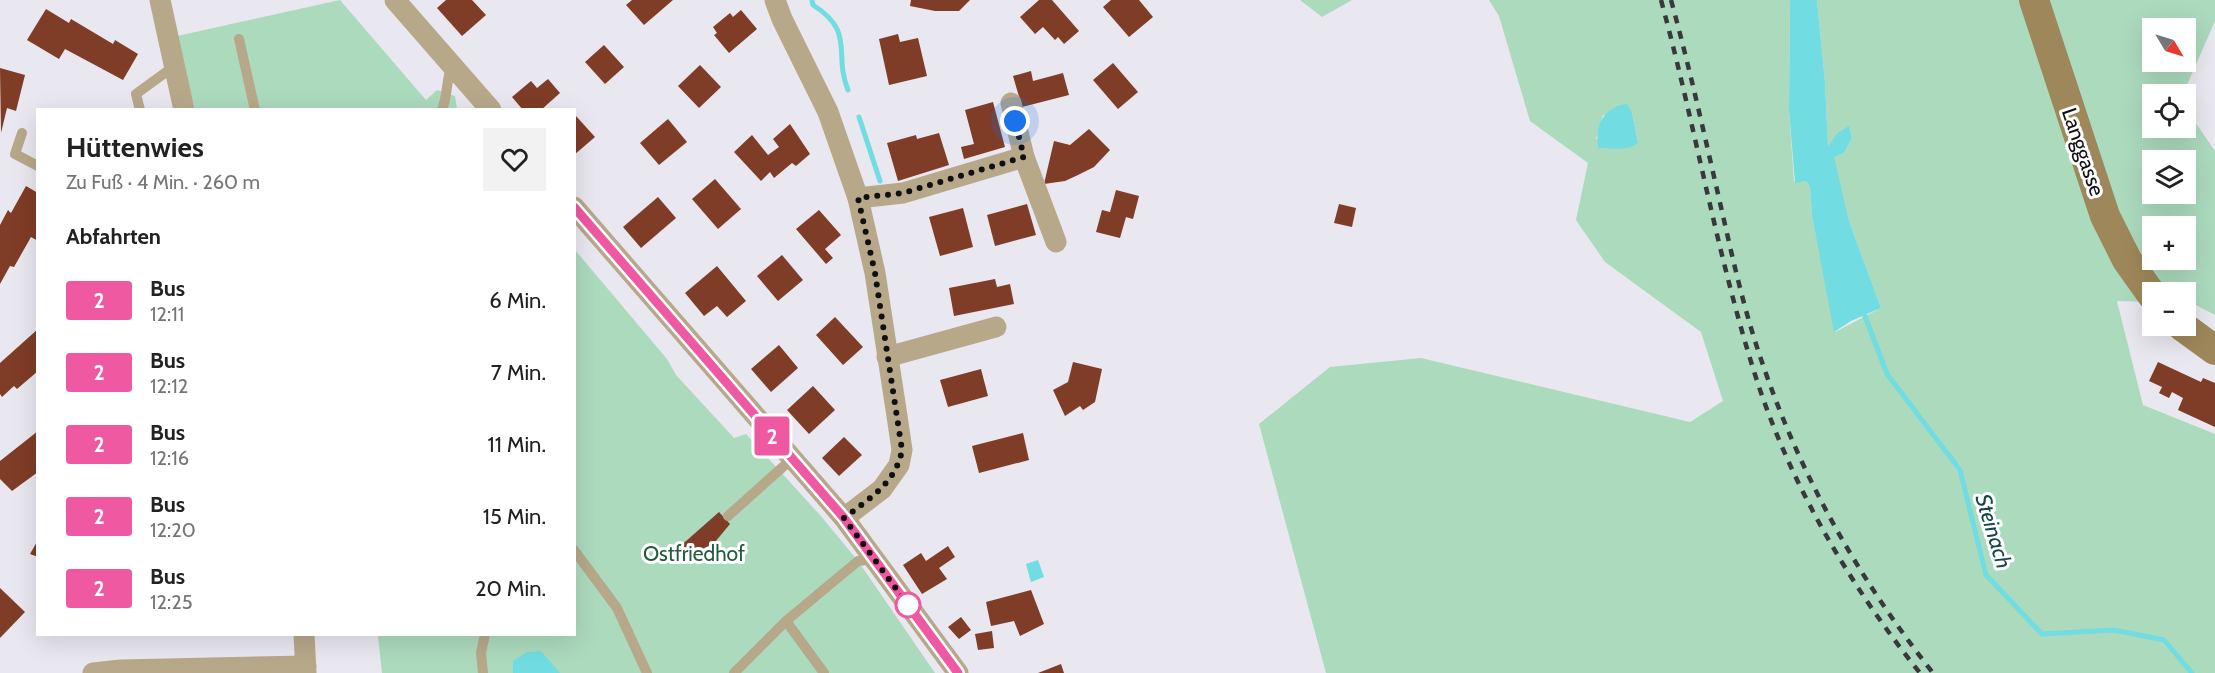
<!DOCTYPE html>
<html lang="de">
<meta charset="utf-8">
<style>
body{margin:0;font-family:Cabin,sans-serif;background:#f2f2f2;color:#222;height:100vh;display:flex;flex-direction:column;font-size:22px;white-space:nowrap}
*{box-sizing:border-box;margin:0}
p{font-size:20px;color:#767676}
.icon{flex:none;width:33px;height:33px;fill:none;stroke:currentColor;stroke-width:2;stroke-linecap:round;stroke-linejoin:round}
.map{position:relative;flex:1;overflow:hidden}
.drawer{position:absolute;left:36px;top:108px;width:540px;height:528px;display:flex;flex-direction:column;background:#fff;border-radius:0px;box-shadow:0 6px 24px #0002}
.drawer>*{flex:none}
.badge{padding:0 12px;border-radius:4px;font-size:21px;line-height:39px}
.needle{width:39px;rotate:128deg}
.controls{position:absolute;left:2142px;top:18px;display:grid;gap:12px}
.controls a{display:grid;place-items:center;width:54px;height:54px;border-radius:0px;background:#fff;box-shadow:0 6px 24px #0002;font-size:30px}
.you{position:absolute;width:30px;height:30px;margin:-15px;border:4px solid #fff;border-radius:50%;background:#1a73e8;box-shadow:0 0 0 9px #1a73e833}
.map>.badge{position:absolute;translate:-50% -50%;box-shadow:0 0 0 3px #fff}
h2{padding:0 30px;font-size:22px;line-height:54px}
.round{display:grid;place-items:center;flex:none;width:63px;height:63px;border-radius:0px;background:#f2f2f2}
.head{display:flex;align-items:center;justify-content:space-between;height:102px;padding:0 30px}
h1{font-size:28px;font-weight:800;line-height:45px}
ul{padding:0;list-style:none}
li{display:flex;align-items:center;gap:18px;height:72px;padding:0 30px}
li div{flex:1}
li b{display:block;font-size:22px}
li em{font-style:normal}
li .badge{min-width:66px;font-weight:700;text-align:center}
.map>svg:first-child{display:block}
.green{fill:#acdabd;fill-rule:evenodd}
.water{fill:#71dce1}
.lines{fill:none;stroke-linecap:round;stroke-linejoin:round}
.stream{stroke:#71dce1;stroke-width:5}
.building{fill:#7f3c26}
.lane{stroke:#b7a88a;stroke-width:10}
.street{stroke:#b7a88a;stroke-width:21}
.secondary{stroke:#9e885b;stroke-width:30}
.rail{stroke:#39383c;stroke-width:4.5;stroke-dasharray:8 8;stroke-linecap:butt}
.line-casing{stroke:#fff;stroke-width:14}
.line{stroke:#ef59a1;stroke-width:9}
.walk{stroke:#100f12;stroke-width:6;stroke-dasharray:0 10.8}
.stop-dot{fill:#fff;stroke:#ef59a1;stroke-width:3}
.labels{text-anchor:middle;stroke-width:6;stroke-linejoin:round;paint-order:stroke}
.street-label{font-size:21px;fill:#100f12;stroke:#fff}
.park-label{font-size:21px;fill:#235b3d;stroke:#fff}
.water-label{font-size:22px;font-style:italic;fill:#154649;stroke:#fff}
</style>
<div class="map">
<svg width="2215" height="673" viewBox="0 0 2215 673">
<rect width="100%" height="100%" fill="#e9e7ef"/>
<!-- green -->
<g class="green">
<polygon points="340,0 426,100 437,90 455,96 457,109 195,109 173,37"/>
<polygon points="1300,0 1352,0 1322,17"/>
<path d="M1489 0H1790L1789 110 1794 182 1806 181 1810 187 1812 216 1835 332 1881 308 1849 221 1833 157 1844 153 1852 138 1849 127 1837 133 1828 148 1825 82 1817 0H2215V21L2183 94H2152V128H2186V109L2215 151V315L2196 305 2186 304V292H2152V302L2117 301 2143 405 2215 434V673H1326L1259 424 1330 367 1421 358 1690 422 1723 401 1701 332 1605 262 1576 220 1588 163 1530 121 1499 16ZM2152 28H2186V62H2152ZM1632 113 1638 141 1596 139 1603 115ZM2152 160H2186V194H2152ZM2152 226H2186V260H2152Z"/>
<polygon points="575,250 667,359 676,375 734,438 746,434 820,515 858,561 935,673 382,673 378,635 574,634"/>
</g>
<!-- water -->
<g class="water">
<polygon points="1790,0 1817,0 1825,82 1828,147 1837,133 1849,126 1852,138 1844,153 1834,157 1849,221 1881,308 1851,321 1834,332 1812,216 1810,187 1806,181 1795,183 1789,110"/>
<path d="M1627 104 1632 113 1638 142C1629 152 1612 148 1599 148 1593 126 1605 106 1627 104Z"/>
<polygon points="1038,560 1044,577 1031,582 1026,564"/>
<polygon points="541,651 560,673 513,673 513,661 527,652"/>
</g>
<g class="lines">
<!-- stream -->
<g class="stream">
<path d="M812 0 813 5C856 32 833 53 848 90"/>
<polyline points="859,117 880,181"/>
<polyline points="1863,311 1887,374 1960,470 1986,575 2042,634 2114,630 2164,640 2192,673"/>
</g>
</g>
<!-- building -->
<g class="building">
<polygon points="446,0 472,0 486,15 462,36 437,8"/>
<polygon points="632,0 673,0 644,25 626,5"/>
<polygon points="911,0 970,0 959,11 935,11 910,6"/>
<polygon points="1039,0 1052,0 1079,31 1064,44 1058,37 1055,40 1043,27 1035,34 1020,17"/>
<polygon points="1111,0 1139,0 1153,17 1129,37 1103,7"/>
<polygon points="46,9 69,23 71,19 113,44 115,40 138,54 123,80 65,49 59,59 27,40"/>
<polygon points="741,10 757,29 729,53 714,35 717,33 713,27 730,13 733,17"/>
<polygon points="898,34 900,42 918,38 927,76 889,85 879,39"/>
<polygon points="604,45 624,67 605,84 585,62"/>
<polygon points="1113,63 1138,92 1118,109 1093,80"/>
<polygon points="700,65 721,87 699,108 678,86"/>
<polygon points="0,68 25,75 16,111 7,108 1,133"/>
<polygon points="1031,71 1033,81 1063,73 1069,95 1022,107 1013,76"/>
<polygon points="548,79 560,93 541,110 523,110 512,97 531,81 537,88"/>
<polygon points="993,102 1005,147 964,159 961,147 974,144 965,110"/>
<polygon points="576,116 595,137 574,155 574,117"/>
<polygon points="668,119 687,142 659,165 640,143"/>
<polygon points="790,124 810,154 796,166 792,163 774,178 770,172 761,181 734,152 752,135 768,155 779,147 773,139"/>
<polygon points="1089,129 1110,150 1094,167 1078,175 1065,181 1044,184 1054,141 1070,145"/>
<polygon points="939,133 949,165 898,181 887,143 916,135 917,139"/>
<polygon points="715,179 741,209 718,229 692,199"/>
<polygon points="26,186 38,193 38,241 31,237 14,267 10,266 0,284 0,225 8,210 11,213"/>
<polygon points="1116,190 1139,196 1133,219 1126,217 1120,238 1096,232 1102,210 1110,212"/>
<polygon points="658,197 676,218 641,248 623,227"/>
<polygon points="1027,204 1036,235 995,246 987,215"/>
<polygon points="1339,204 1356,208 1352,227 1334,223"/>
<polygon points="963,208 973,247 940,256 929,217"/>
<polygon points="819,210 841,235 825,249 833,258 826,264 796,229"/>
<polygon points="782,255 803,280 778,301 757,276"/>
<polygon points="717,266 746,301 727,317 717,306 704,316 685,293"/>
<polygon points="995,279 997,287 1010,284 1014,304 954,316 949,288"/>
<polygon points="835,317 863,347 843,365 816,335"/>
<polygon points="38,329 38,371 17,389 14,386 2,397 0,394 0,363"/>
<polygon points="779,345 798,368 771,392 751,369"/>
<polygon points="1073,362 1102,369 1095,402 1083,410 1080,406 1065,416 1053,390 1068,382"/>
<polygon points="2158,362 2201,382 2203,378 2215,383 2215,427 2178,410 2183,398 2172,392 2169,398 2159,393 2162,387 2149,381"/>
<polygon points="981,369 988,396 948,407 940,380"/>
<polygon points="813,386 835,410 809,434 787,410"/>
<polygon points="38,431 38,472 12,491 0,479 0,461"/>
<polygon points="1023,433 1029,460 979,473 972,446"/>
<polygon points="844,437 862,455 839,476 822,458"/>
<polygon points="719,512 730,524 715,542 686,559 677,549"/>
<polygon points="38,540 38,557 30,554"/>
<polygon points="948,546 955,557 939,568 947,579 922,594 903,565 921,553 926,561"/>
<polygon points="0,588 25,612 0,638"/>
<polygon points="1031,590 1044,624 1020,636 1014,621 991,626 986,602"/>
<polygon points="961,617 971,630 959,639 948,627"/>
<polygon points="992,631 994,648 978,650 975,634"/>
<polygon points="1061,664 1064,673 1038,673"/>
</g>
<g class="lines">
<!-- lane -->
<g class="lane">
<polyline points="239,39 255,110"/>
<polyline points="140,110 136,94 173,67"/>
<path d="M442 110C448 94 446 81 452 64"/>
<polyline points="22,133 15,154 38,166"/>
<polyline points="728,516 785,465"/>
<polyline points="574,550 617,608 647,673"/>
<polyline points="786,621 824,673"/>
<polyline points="483,673 481,653 485,634"/>
<polyline points="734,673 786,621 858,561 876,559"/>
</g>
<!-- street -->
<g class="street">
<polyline points="160,0 184,110"/>
<polyline points="395,0 491,110"/>
<polyline points="775,0 782,19 828,112 858,198 875,273 897,416 902,450 899,465 882,489 844,518"/>
<polyline points="1011,103 1024,157 1056,242"/>
<polyline points="858,198 903,193 1024,157"/>
<polyline points="574,207 844,518 958,673"/>
<polyline points="887,357 996,327"/>
<polyline points="304,634 306,673"/>
<polyline points="93,673 121,670 306,666"/>
</g>
<!-- secondary -->
<g class="secondary">
<polyline points="2034,0 2105,216 2127,260 2152,295"/>
<polyline points="2182,326 2215,350"/>
</g>
<!-- rail -->
<g class="rail">
<path d="M1661 0C1694 121 1715 245 1752 365 1786 477 1847 582 1920 673"/>
<path d="M1671 0C1690 69 1705 138 1721 207 1733 260 1745 314 1763 365 1802 479 1859 579 1933 673"/>
</g>
</g>
<g class="lines">
<defs>
<polyline id="line" points="574,207 844,518 958,673"/>
</defs>
<!-- line casing -->
<use href="#line" class="line-casing"/>
<!-- line -->
<use href="#line" class="line"/>
<!-- walk -->
<path class="walk" d="M908 605 844 518C870 498 896 483 902 450L875 273 858 198 903 193 1024 157 1015 121"/>
</g>
<!-- markers -->
<circle class="stop-dot" cx="908" cy="605" r="12"/>
<g class="labels">
<!-- street labels -->
<g class="street-label">
<text transform="translate(2083 152) rotate(71)" y="7">Langgasse</text>
</g>
<!-- park labels -->
<g class="park-label">
<text x="694" y="561">Ostfriedhof</text>
</g>
<!-- water labels -->
<g class="water-label">
<text transform="translate(1994 531) rotate(73)" y="8">Steinach</text>
</g>
</g>
</svg>
<div class="controls">
<a><svg class="needle" viewBox="-14 -14 28 28"><path d="M0-13l5 13h-10z" fill="#e53935"/><path d="M0 13l5-13h-10z" fill="#767676"/></svg></a>
<a><svg class="icon" aria-label="locate" viewBox="0 0 24 24"><circle cx="12" cy="12" r="6"/><path d="M12 2v4M12 18v4M2 12h4M18 12h4"/></svg></a>
<a><svg class="icon" aria-label="layers" viewBox="0 0 24 24"><path d="M12 4l9 5-9 5-9-5zM3 14l9 5 9-5"/></svg></a>
<a>+</a>
<a>−</a>
</div>
<div class="you" style="left:1015px;top:121px"></div>
<b class="badge" style="left:772px;top:436px;background:#ef59a1;color:#fff">2</b>
<section class="drawer">
<div class="head"><div><h1>Hüttenwies</h1><p>Zu Fuß · 4 Min. · 260 m</p></div><a class="round"><svg class="icon" aria-label="heart" viewBox="0 0 24 24"><path d="M12 20l-8-8c-3-5 5-10 8-4 3-6 11-1 8 4z"/></svg></a></div>
<h2>Abfahrten</h2>
<ul>
<li><span class="badge" style="background:#ef59a1;color:#fff">2</span><div><b>Bus</b><p>12:11</p></div><em>6 Min.</em></li>
<li><span class="badge" style="background:#ef59a1;color:#fff">2</span><div><b>Bus</b><p>12:12</p></div><em>7 Min.</em></li>
<li><span class="badge" style="background:#ef59a1;color:#fff">2</span><div><b>Bus</b><p>12:16</p></div><em>11 Min.</em></li>
<li><span class="badge" style="background:#ef59a1;color:#fff">2</span><div><b>Bus</b><p>12:20</p></div><em>15 Min.</em></li>
<li><span class="badge" style="background:#ef59a1;color:#fff">2</span><div><b>Bus</b><p>12:25</p></div><em>20 Min.</em></li>
</ul>
</section>
</div>
